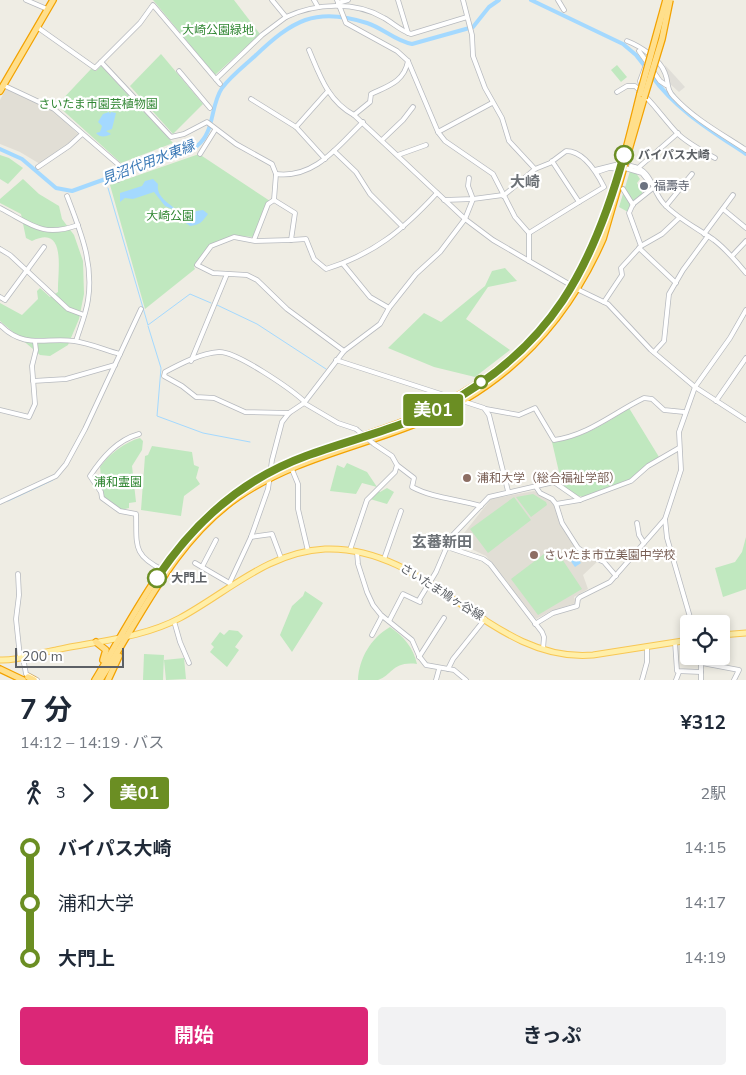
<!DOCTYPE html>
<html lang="ja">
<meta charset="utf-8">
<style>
body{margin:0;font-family:"Nunito Sans","Noto Sans JP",sans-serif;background:#f2f2f3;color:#1f2937;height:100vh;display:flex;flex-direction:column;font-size:19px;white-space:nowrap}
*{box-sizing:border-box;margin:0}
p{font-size:16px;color:#747a83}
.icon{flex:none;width:28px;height:28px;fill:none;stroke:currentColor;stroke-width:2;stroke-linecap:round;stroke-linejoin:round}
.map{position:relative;height:680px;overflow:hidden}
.sheet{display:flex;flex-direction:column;background:#fff;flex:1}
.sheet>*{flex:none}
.badge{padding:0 10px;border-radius:4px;font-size:18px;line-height:32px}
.controls{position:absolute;left:680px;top:615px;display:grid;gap:10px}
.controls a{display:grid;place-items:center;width:50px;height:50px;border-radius:5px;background:#fff;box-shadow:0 2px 8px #0003;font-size:25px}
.scale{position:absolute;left:15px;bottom:12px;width:109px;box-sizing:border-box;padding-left:5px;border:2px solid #5c6065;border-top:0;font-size:14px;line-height:18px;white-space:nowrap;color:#5c6065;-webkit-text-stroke:4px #fff;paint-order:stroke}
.map>.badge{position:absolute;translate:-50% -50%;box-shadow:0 0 0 2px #fff}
.legs{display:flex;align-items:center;gap:8px;height:55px;padding:0 20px;font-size:16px}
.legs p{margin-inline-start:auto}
.headline{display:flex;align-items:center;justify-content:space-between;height:85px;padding:0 20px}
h1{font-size:28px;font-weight:700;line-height:38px}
.button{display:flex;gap:10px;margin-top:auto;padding:10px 20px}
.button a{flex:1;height:58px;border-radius:5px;background:#db2777;color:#fff;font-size:20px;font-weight:700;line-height:58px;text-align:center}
.button a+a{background:#f2f2f3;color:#1f2937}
ul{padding:0 20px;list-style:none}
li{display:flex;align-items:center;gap:18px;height:55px;font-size:19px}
li i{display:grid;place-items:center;width:8px;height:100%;margin:0 6px;background:currentColor}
li i::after{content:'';width:12px;height:12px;margin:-6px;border:4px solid;border-radius:50%;background:#fff}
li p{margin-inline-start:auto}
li:first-child i{background:linear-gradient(#0000 50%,currentColor 0)}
li:last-child i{background:linear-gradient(currentColor 50%,#0000 0)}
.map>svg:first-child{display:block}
.industrial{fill:#e0ded8}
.education{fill:#e1ded5}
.green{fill:#c0e8bf}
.water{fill:#a4d9ff}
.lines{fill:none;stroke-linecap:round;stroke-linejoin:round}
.stream{stroke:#a4d9ff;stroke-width:1}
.canal{stroke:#a4d9ff;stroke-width:4}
.minor-casing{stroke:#b7babf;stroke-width:5.5}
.major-casing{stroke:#f8c754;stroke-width:7}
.highway-casing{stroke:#f3a200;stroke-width:8}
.minor{stroke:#fff;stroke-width:4}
.major{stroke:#ffefa9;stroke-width:5}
.highway{stroke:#ffdf8b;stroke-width:5.5}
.minor-bridge-casing{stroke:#b7babf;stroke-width:5.5;stroke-linecap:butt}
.highway-bridge-casing{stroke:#f3a200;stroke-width:8;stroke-linecap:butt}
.minor-bridge{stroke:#fff;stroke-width:4}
.highway-bridge{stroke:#ffdf8b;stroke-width:5.5}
.line-1-casing{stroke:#fff;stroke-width:11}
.line-1{stroke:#6b8e23;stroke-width:8}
.stop-1-dot{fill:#fff;stroke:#6b8e23;stroke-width:2.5}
.worship-dot{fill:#6b7280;stroke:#fff;stroke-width:2}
.education-dot{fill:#8d6e63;stroke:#fff;stroke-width:2}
.labels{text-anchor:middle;stroke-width:4.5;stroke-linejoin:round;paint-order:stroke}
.park-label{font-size:12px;fill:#318733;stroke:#fff}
.stop-label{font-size:12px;font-weight:bold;fill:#5c6065;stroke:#fff;text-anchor:start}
.worship-label{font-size:12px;fill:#5b616d;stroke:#fff;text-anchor:start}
.education-label{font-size:12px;fill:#785e54;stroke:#fff;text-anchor:start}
.street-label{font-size:12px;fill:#5c6065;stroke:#fff}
.water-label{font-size:14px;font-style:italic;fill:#3b7ab7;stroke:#fff}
.quarter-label{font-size:15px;font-weight:bold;fill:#6d7277;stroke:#fff}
</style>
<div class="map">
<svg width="746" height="680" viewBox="0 0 746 680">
<rect width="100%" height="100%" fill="#efede4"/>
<!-- industrial -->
<polygon class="industrial" points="665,65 685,87 679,92 669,83"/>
<!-- education -->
<g class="education">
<polygon points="6,89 53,110 79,135 67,146 40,164 20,152 0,144 0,100"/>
<polygon points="534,491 552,501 561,524 578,549 587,557 598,561 583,575 588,589 574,597 576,603 551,611 536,619 486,556 457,542 491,499"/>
</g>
<!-- green -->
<g class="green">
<polygon points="153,0 234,0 260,34 215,75"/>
<polygon points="161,54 203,104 173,134 130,86"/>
<polygon points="617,65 627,77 621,82 611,70"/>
<polygon points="101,66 173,143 121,163 57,105 91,69 96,71"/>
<polygon points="199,154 270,201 254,237 238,236 210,245 194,267 195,269 145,309 110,185"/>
<polygon points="0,155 9,158 23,168 8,184 0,179"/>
<polygon points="630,171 636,173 640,179 637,183 643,194 628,212 619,207"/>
<path d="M23 179 39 194 59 206 62 219 74 235 83 261 84 294 79 319 68 345 50 356 40 355 0 321V303L22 315 38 299 37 291 40 288 50 297 58 292C57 274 68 223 32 241L26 238 21 214 0 203V199Z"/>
<polygon points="505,268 517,281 488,287 466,319 510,350 475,377 434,367 388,348 424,313 441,322 485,286 492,271"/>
<path d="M629 408 659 457 647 464 631 479 585 497 578 496 562 485 552 442C581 439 605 424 629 408Z"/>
<path d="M140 438 143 441 142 450 132 466 136 502 129 503V508L121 510 103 497 100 467C109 454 125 442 140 438Z"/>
<polygon points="152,446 192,452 194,465 199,467 196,478 200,484 184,496 181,516 141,510 145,456 148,455"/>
<polygon points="347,463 367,472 377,487 362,483 356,494 330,491 337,465 344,468"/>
<polygon points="387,488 394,492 387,504 370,499 377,490 380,492"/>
<polygon points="533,494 546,502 547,505 531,517 516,497"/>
<polygon points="514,497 531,520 488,553 470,529"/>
<polygon points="746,537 746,589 723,597 715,568 735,562 742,552"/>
<polygon points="558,553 582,589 538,615 511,579 544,554 548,560"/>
<polygon points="305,591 323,603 292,652 280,635 292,606 303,596"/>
<path d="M390 627C404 637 413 647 417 664 392 661 393 675 378 680 372 680 363 680 358 680 359 658 371 638 390 627Z"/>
<polygon points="229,630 238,631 243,636 235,647 239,650 227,667 210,652 214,647 211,644 220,632 224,635"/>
<polygon points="144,654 164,655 163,680 143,680"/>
<polygon points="184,658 186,679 166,680 164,660"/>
</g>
<!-- water -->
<g class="water">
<path d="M109 112 110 114 111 112 116 113 112 129 106 131 111 134C106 137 100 138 96 133L100 132 102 126 98 122 103 114Z"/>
<path d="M153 179 158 184C155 201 179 206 185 220H189L196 211 203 210 208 214C202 222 200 225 190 226L183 221 177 211 165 206 154 192 133 199 125 198 120 202V193L142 186 145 181Z"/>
<polygon points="573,552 581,563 575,567 567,556"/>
</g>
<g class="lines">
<!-- stream -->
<g class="stream">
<polyline points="106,179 106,181"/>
<polyline points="108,188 148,325 190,294 211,303"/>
<polyline points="217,305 257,324 326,369"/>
<polyline points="148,326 161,368 157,416 203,433 250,442"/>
<polyline points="81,439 113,373"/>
<polyline points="8,501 53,480 63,471"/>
</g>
<!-- canal -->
<g class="canal">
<polyline points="531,0 623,44 636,55 647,69"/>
<path d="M651 75C676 110 710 130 746 154"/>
<path d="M0 149 22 159 56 188 72 191 197 146C215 132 210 106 222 88 231 76 244 66 255 56 292 21 315 6 367 23 383 28 395 41 412 44L473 27 489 7 499 0"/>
</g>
<defs>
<g id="minor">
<polyline points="26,0 47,9"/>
<path d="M272 0 286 17C316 3 355 1 384 18 393 23 401 31 411 34L467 17"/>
<polyline points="314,0 318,7"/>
<polyline points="337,0 346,23 397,51 408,61 438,132 445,141 493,174 515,217 529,233 529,261 581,291 608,304 651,350 695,387 746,420"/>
<polyline points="398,0 408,33"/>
<polyline points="463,0 472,35 473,56 485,88 502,118 509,141 535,169"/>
<polyline points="558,0 564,10"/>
<polyline points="338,3 348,0"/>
<polyline points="37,27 95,68 140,23 153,5 220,84"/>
<path d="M627 41C640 46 660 59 665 73 669 83 666 89 674 97 694 119 722 134 746 150"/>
<path d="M309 50C320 76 328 101 354 115"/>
<polyline points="639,51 649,65"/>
<path d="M408 61C404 82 388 86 371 94L370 102 354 115 465 219 493 240 529 261"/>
<path d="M101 62 171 137 184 134 207 122 236 144 272 164 276 174 274 200 295 213 291 240 306 239 314 259 326 269C374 254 403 230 437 193"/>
<polyline points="179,71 210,108"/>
<polyline points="653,71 660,81 666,85"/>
<polyline points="216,79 262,35 286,17"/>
<polyline points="3,85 54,109 120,166 118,180"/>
<polyline points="642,88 640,81 647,62"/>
<path d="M617 92 627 86H635C652 101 663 118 678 134 689 144 702 151 715 158"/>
<polyline points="251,99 296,127 325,159"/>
<polyline points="296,127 328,91"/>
<polyline points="438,132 492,103"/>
<polyline points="382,140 403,120 413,107"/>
<polyline points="334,151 356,172 370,194 403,227"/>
<polyline points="200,154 215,130"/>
<polyline points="398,155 426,145"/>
<path d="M631 166C653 170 651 190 664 204 678 219 697 228 714 240 726 249 736 261 746 273"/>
<polyline points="38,167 69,146 82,134"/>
<polyline points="625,168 642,173 650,183"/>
<polyline points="638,168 678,133"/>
<polyline points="595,170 615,165"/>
<polyline points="597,172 609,168 620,169"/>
<path d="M276 174C315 179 338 146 363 122"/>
<polyline points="623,189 633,205"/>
<path d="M67 196C80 230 94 263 88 300 86 314 80 328 76 341"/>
<path d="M503 196 535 169 550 163 566 151C584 151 597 173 604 187L579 202 552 161"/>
<polyline points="444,200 473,199 468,186 469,178"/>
<polyline points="666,206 692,174"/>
<path d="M0 208C31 224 42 238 78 225"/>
<polyline points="723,209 746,228"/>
<polyline points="529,233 579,202"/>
<polyline points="704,234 733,195"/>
<polyline points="254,240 268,204 274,200"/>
<polyline points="291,240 255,241 234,237 211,246 197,265 213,273 247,275 257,280 287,309 344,351"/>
<polyline points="641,246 629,213 633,204 653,188"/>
<polyline points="639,248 676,283"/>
<polyline points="0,249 10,255 68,309 84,315"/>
<polyline points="732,256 746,241"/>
<polyline points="343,264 370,297 389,308"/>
<polyline points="0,297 5,300 44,247"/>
<polyline points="604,302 622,275 621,268 641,246 662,234 679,218"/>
<path d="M0 325C25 350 45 337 74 341 89 343 105 350 120 354"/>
<polyline points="654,352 664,341 669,294 683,270 708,236"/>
<polyline points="336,360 484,408 489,415 508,491"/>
<polyline points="191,361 227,274"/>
<polyline points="33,381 66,379 115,365"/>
<polyline points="716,401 746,358"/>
<polyline points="304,403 338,423 356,429"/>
<path d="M486 409 519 415 535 408 554 440C589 435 613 413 644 398L652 399 664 410 684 412"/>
<polyline points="0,410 29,417 35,404 32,366 36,350 35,342"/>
<path d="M289 413 245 412 214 398 196 397 182 386 164 376 165 372C180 364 201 353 219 352 236 351 291 389 305 402"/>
<path d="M139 434C117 440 102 458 90 476L101 492 102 498 120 511 136 514C137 545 132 555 163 570"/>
<path d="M397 465 414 478 412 487C433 498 457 499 481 506"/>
<polyline points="291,467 298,484 298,509 308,551"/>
<polyline points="536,487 540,493 552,499 556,504 562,523 578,548 588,555 604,562 616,576"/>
<polyline points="0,502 56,476 66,464 85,429 141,309"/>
<polyline points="556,504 580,500"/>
<polyline points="637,523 639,535 644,543"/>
<polyline points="251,537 272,534 281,558"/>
<polyline points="447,547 483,559 490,564 542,632 544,637 543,649"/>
<polyline points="350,550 367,500 395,472 397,465 392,456 374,444"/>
<polyline points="357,552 358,564 367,592 373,605 381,615 412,640 419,656 426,665 454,670 466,680"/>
<polyline points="384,559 401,511"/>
<polyline points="195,563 231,584"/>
<polyline points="202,567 216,540"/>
<polyline points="18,574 19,595 16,619 20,657"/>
<polyline points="230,582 251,537 268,489 272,460 282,422 289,413 304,403 344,351 380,324 389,308 416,274 440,252 465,219 473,199 503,195"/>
<polyline points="419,600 436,572 451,537 489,497 554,482 580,500 631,481 648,466 679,448"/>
<polyline points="174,621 180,642 189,663"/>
<polyline points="389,621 403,594 420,602"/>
<polyline points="535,624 553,613 577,606 578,599 580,597 610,582 665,519"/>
<polyline points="692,624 667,538 665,519 681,470 679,432 695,387 730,338 746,310"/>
<polyline points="372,635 382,616"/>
<polyline points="675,642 677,671 701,672"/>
<polyline points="23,657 26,674 37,680"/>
<polyline points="419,657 444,618"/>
<polyline points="702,663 739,670 734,680"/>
<polyline points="448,669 453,659 485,619"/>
<polyline points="436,680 439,669"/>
<polyline points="642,680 647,662 647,647"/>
<polyline points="676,680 679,672"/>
<polyline points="701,680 701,656"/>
</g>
<g id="major">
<polyline points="721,635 746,633"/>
<path d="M0 660C18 661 38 653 56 650 97 641 143 638 180 618 228 592 268 552 325 549 431 545 491 664 593 655L689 640"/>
</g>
<g id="highway">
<polyline points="0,91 53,0"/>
<polyline points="96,642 106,650 103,660"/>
<polyline points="0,669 23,680"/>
<polyline points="28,677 34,680"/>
<path d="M95 680C132 619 166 548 223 502 274 461 337 446 397 424 498 387 569 318 606 216 620 177 630 134 640 94"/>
<path d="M100 680C141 617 174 541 238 497 292 460 355 448 415 424 503 389 565 325 603 239L644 98"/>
<polyline points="108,680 119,656"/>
</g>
</defs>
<!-- minor casing -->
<use href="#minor" class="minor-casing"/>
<!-- major casing -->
<use href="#major" class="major-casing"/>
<!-- highway casing -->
<use href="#highway" class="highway-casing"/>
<!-- minor -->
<use href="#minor" class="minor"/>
<!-- major -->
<use href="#major" class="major"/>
<!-- highway -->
<use href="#highway" class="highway"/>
<defs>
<polyline id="minor-bridge" points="356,429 374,444"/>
<g id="highway-bridge">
<polyline points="640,94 666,0"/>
<polyline points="644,98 662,39 670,0"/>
</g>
</defs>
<!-- minor-bridge casing -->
<use href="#minor-bridge" class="minor-bridge-casing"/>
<!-- highway-bridge casing -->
<use href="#highway-bridge" class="highway-bridge-casing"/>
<!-- minor-bridge -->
<use href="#minor-bridge" class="minor-bridge"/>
<!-- highway-bridge -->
<use href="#highway-bridge" class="highway-bridge"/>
</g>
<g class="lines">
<defs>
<path id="line-1" d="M157 578C194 522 243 479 306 456 352 439 402 428 445 405 551 348 593 267 624 155"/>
</defs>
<!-- line-1 casing -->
<use href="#line-1" class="line-1-casing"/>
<!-- line-1 -->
<use href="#line-1" class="line-1"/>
</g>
<!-- markers -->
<g class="stop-1-dot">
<circle cx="624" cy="155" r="9"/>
<circle cx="481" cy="382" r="6"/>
<circle cx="157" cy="578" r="9"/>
</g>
<circle class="worship-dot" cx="644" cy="186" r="5"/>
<g class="education-dot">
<circle cx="467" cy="478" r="5"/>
<circle cx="534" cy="555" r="5"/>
</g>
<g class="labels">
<!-- park labels -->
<g class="park-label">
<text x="218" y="34">大崎公園緑地</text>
<text x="98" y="108">さいたま市園芸植物園</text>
<text x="170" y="220">大崎公園</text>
<text x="118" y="486">浦和霊園</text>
</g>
<!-- stop labels -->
<g class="stop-label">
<text x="638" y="159">バイパス大崎</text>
<text x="171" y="582">大門上</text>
</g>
<!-- worship labels -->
<g class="worship-label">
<text x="654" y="190">福壽寺</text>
</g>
<!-- education labels -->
<g class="education-label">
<text x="477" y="482">浦和大学（総合福祉学部）</text>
<text x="544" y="559">さいたま市立美園中学校</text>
</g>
<!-- street labels -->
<g class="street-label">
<text transform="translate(442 592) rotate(32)" y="4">さいたま鳩ヶ谷線</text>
</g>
<!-- water labels -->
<g class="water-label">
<text transform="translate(148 162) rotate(-21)" y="5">見沼代用水東縁</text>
</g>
<!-- quarter labels -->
<g class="quarter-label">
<text x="525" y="187">大崎</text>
<text x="442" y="547">玄蕃新田</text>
</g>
</g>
</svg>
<div class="controls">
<a><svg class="icon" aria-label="locate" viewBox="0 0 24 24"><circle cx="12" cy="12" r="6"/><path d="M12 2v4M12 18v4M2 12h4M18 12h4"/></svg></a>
</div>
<div class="scale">200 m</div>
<b class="badge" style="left:433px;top:410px;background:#6b8e23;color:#fff">美01</b>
</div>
<section class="sheet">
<div class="headline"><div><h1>7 分</h1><p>14:12 – 14:19 · バス</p></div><b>¥312</b></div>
<div class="legs"><svg class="icon" aria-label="walk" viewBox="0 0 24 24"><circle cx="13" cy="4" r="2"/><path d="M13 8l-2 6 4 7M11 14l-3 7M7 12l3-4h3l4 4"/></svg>3<svg class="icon" aria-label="forward" viewBox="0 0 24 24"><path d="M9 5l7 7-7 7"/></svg><b class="badge" style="background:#6b8e23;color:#fff">美01</b><p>2駅</p></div>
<ul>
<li><i style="color:#6b8e23"></i><b>バイパス大崎</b><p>14:15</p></li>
<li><i style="color:#6b8e23"></i><span>浦和大学</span><p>14:17</p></li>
<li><i style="color:#6b8e23"></i><b>大門上</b><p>14:19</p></li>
</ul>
<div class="button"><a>開始</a><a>きっぷ</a></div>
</section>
